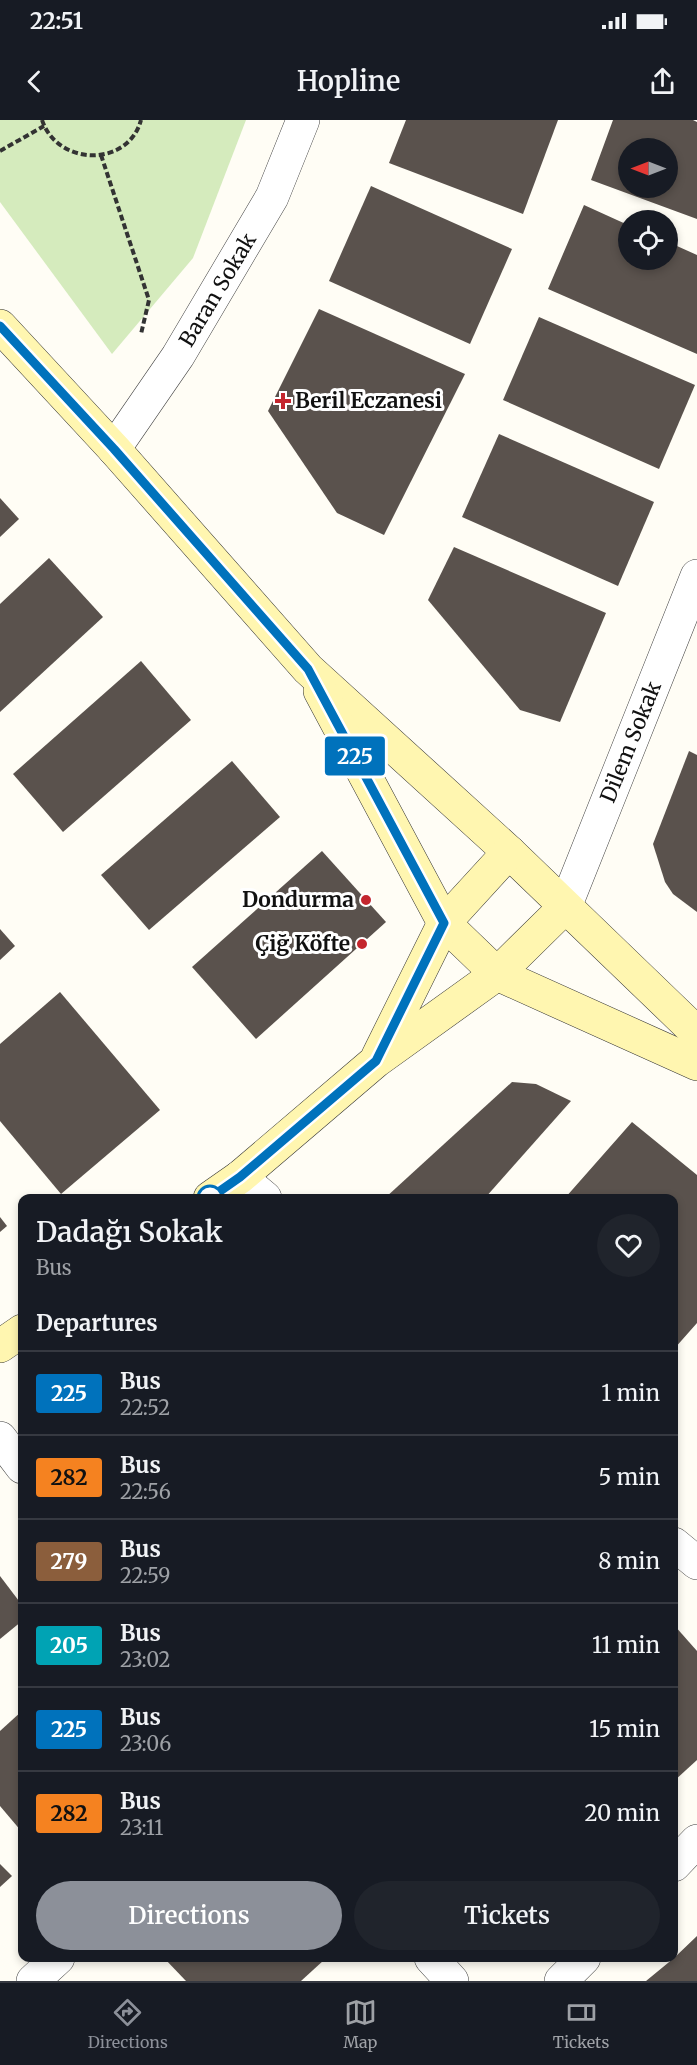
<!DOCTYPE html>
<meta charset="utf-8">
<style>
body{margin:0;font-family:Merriweather,serif;background:#20242c;color:#f1f3f6;height:100vh;display:flex;flex-direction:column;font-size:22px;white-space:nowrap}
*{box-sizing:border-box;margin:0}
p{font-size:20px;color:#9ea1a6}
.icon{flex:none;width:33px;height:33px;fill:none;stroke:currentColor;stroke-width:2;stroke-linecap:round;stroke-linejoin:round}
.map{position:relative;flex:1;overflow:hidden}
.side{position:absolute;left:18px;top:1074px;width:660px;height:768px;display:flex;flex-direction:column;background:#171b24;border-radius:12px;box-shadow:0 3px 9px #0003}
.side>*{flex:none}
.badge{padding:0 12px;border-radius:4px;font-size:21px;line-height:39px}
.needle{width:39px;rotate:270deg}
.fabs{position:absolute;left:618px;top:18px;display:grid;gap:12px}
.fabs a{display:grid;place-items:center;width:60px;height:60px;border-radius:50%;background:#171b24;box-shadow:0 3px 9px #0003;font-size:30px}
.map>.badge{position:absolute;translate:-50% -50%;box-shadow:0 0 0 3px #fff}
h2{padding:0 18px;font-size:22px;line-height:54px}
.round{display:grid;place-items:center;flex:none;width:63px;height:63px;border-radius:32px;background:#20242c}
.summary{display:flex;align-items:center;justify-content:space-between;height:102px;padding:0 18px}
h1{font-size:28px;font-weight:600;line-height:45px}
.primary-button{display:flex;gap:12px;margin-top:auto;padding:12px 18px}
.primary-button a{flex:1;height:69px;border-radius:36px;background:#8c9099;color:#fff;font-size:24px;font-weight:600;line-height:69px;text-align:center}
.primary-button a+a{background:#20242c;color:#f1f3f6}
ul{padding:0;list-style:none}
li{display:flex;align-items:center;gap:18px;height:84px;padding:0 18px;border-top:2px solid #363941}
li div{flex:1}
li b{display:block;font-size:22px}
li em{font-style:normal}
li .badge{min-width:66px;font-weight:700;text-align:center}
.status{display:flex;justify-content:space-between;align-items:center;height:42px;padding:0 30px;background:#171b24;direction:ltr}
.status svg{height:16px;fill:currentColor}
header{display:flex;justify-content:space-between;align-items:center;height:78px;padding:0 18px;background:#171b24;font-size:27px;font-weight:600}
.tabs{display:flex;justify-content:space-around;align-items:center;height:84px;border-top:2px solid #363941;background:#171b24;font-size:16px;color:#9ea1a6}
.tabs a{display:grid;justify-items:center;gap:3px}
.tabs .selected{color:#8c9099}
.map>svg:first-child{display:block}
.green{fill:#d5ebbd}
.building{fill:#5a524d;fill-rule:evenodd}
.lines{fill:none;stroke-linecap:round;stroke-linejoin:round}
.street-casing{stroke:#444;stroke-width:34}
.secondary-casing{stroke:#333;stroke-width:34}
.path{stroke:#333;stroke-width:4;stroke-dasharray:6 3;stroke-linecap:butt}
.street{stroke:#fff;stroke-width:33}
.secondary{stroke:#fff6b0;stroke-width:33}
.line-casing{stroke:#fff;stroke-width:14}
.line{stroke:#0072bc;stroke-width:9}
.poi-dot{fill:#c4262e;stroke:#fff;stroke-width:2}
.stop-dot{fill:#fff;stroke:#0072bc;stroke-width:3}
.labels{text-anchor:middle;stroke-width:6;stroke-linejoin:round;paint-order:stroke}
.street-label{font-size:21px;fill:#111;stroke:#fff}
.poi-label{font-size:21px;font-weight:bold;fill:#111;stroke:#fff;text-anchor:end}
</style>
<div class="status"><b>22:51</b><svg viewBox="0 0 49 12"><path d="M0 12V9h3v3zM5 12V6h3v6zM10 12V3h3v9zM15 12V0h3v12zM26 1h20v11H26zM47 4h2v5h-2z"/></svg></div>
<header><svg class="icon" aria-label="back" viewBox="0 0 24 24"><path d="M15 5l-7 7 7 7"/></svg>Hopline<svg class="icon" aria-label="share" viewBox="0 0 24 24"><path d="M12 15V3M7 8l5-5 5 5M5 13v7h14v-7"/></svg></header>
<div class="map">
<svg width="697" height="1861" viewBox="0 0 697 1861">
<rect width="100%" height="100%" fill="#fffdf5"/>
<!-- green -->
<polygon class="green" points="0,0 246,0 193,138 112,234 0,82"/>
<!-- building -->
<g class="building">
<polygon points="406,0 558,0 523,94 389,43"/>
<path d="M613 0H693L697 2V99L591 60ZM628 28H668V68H628Z"/>
<polygon points="371,66 512,129 470,224 329,161"/>
<polygon points="584,85 628,105 628,140 668,140 668,122 697,135 697,234 548,169"/>
<polygon points="319,189 465,254 384,415 337,393 268,291"/>
<polygon points="539,197 695,265 659,349 503,280"/>
<polygon points="499,314 654,382 618,466 462,397"/>
<polygon points="0,378 19,399 0,417"/>
<polygon points="454,427 606,493 560,602 520,590 428,480"/>
<polygon points="49,438 103,497 0,592 0,484"/>
<polygon points="141,541 191,600 63,712 13,654"/>
<polygon points="689,631 697,635 697,792 673,774 665,762 653,724"/>
<polygon points="232,641 280,697 149,810 101,755"/>
<polygon points="322,731 386,802 256,919 192,847"/>
<polygon points="0,809 15,826 0,840"/>
<polygon points="60,872 160,990 61,1074 0,1001 0,924"/>
<polygon points="512,962 536,964 571,981 485,1078 385,1078"/>
<polygon points="632,1002 697,1055 697,1203 674,1229 674,1078 565,1078"/>
<polygon points="0,1097 7,1106 0,1112"/>
<polygon points="0,1456 22,1485 22,1501 0,1519"/>
<polygon points="674,1505 697,1531 697,1640 674,1661"/>
<polygon points="22,1591 22,1712 0,1686 0,1611"/>
<polygon points="0,1744 12,1756 0,1767"/>
<polygon points="697,1816 697,1861 646,1861 674,1838"/>
<polygon points="164,1838 322,1838 324,1840 301,1861 186,1861"/>
</g>
<g class="lines">
<defs>
<g id="street">
<polyline points="114,329 178,236 272,77 303,0"/>
<polyline points="565,787 697,456"/>
<polyline points="240,1057 265,1078"/>
<polyline points="0,1318 22,1347"/>
<polyline points="674,1424 697,1443"/>
<polyline points="674,1745 697,1721"/>
<polyline points="431,1838 452,1861"/>
<polyline points="33,1861 58,1838"/>
<polyline points="561,1861 584,1838"/>
</g>
<g id="secondary">
<polyline points="0,206 114,329 308,549 509,732 697,913"/>
<polyline points="320,571 444,803 497,854 697,944"/>
<polyline points="378,936 444,803 509,732"/>
<polyline points="210,1078 240,1057 376,941 497,854 565,787"/>
<polyline points="0,1226 22,1211"/>
</g>
</defs>
<!-- street casing -->
<use href="#street" class="street-casing"/>
<!-- secondary casing -->
<use href="#secondary" class="secondary-casing"/>
<!-- path -->
<g class="path">
<path d="M42 0C57 46 128 48 141 0"/>
<polyline points="0,31 44,6"/>
<polyline points="101,35 149,180 141,214"/>
</g>
<!-- street -->
<use href="#street" class="street"/>
<!-- secondary -->
<use href="#secondary" class="secondary"/>
</g>
<g class="lines">
<defs>
<polyline id="line" points="0,206 114,329 308,549 444,803 376,941 240,1057 210,1078"/>
</defs>
<!-- line casing -->
<use href="#line" class="line-casing"/>
<!-- line -->
<use href="#line" class="line"/>
</g>
<!-- markers -->
<g class="poi-dot">
<path d="M280 272h6v6h6v6h-6v6h-6v-6h-6v-6h6z"/>
<circle cx="366" cy="780" r="6"/>
<circle cx="362" cy="824" r="6"/>
</g>
<circle class="stop-dot" cx="210" cy="1078" r="12"/>
<g class="labels">
<!-- street labels -->
<g class="street-label">
<text transform="translate(218 170) rotate(-59)" y="7">Baran Sokak</text>
<text transform="translate(631 622) rotate(-68)" y="7">Dilem Sokak</text>
</g>
<!-- poi labels -->
<g class="poi-label">
<text x="295" y="288" text-anchor="start">Beril Eczanesi</text>
<text x="354" y="787">Dondurma</text>
<text x="350" y="831">Çiğ Köfte</text>
</g>
</g>
</svg>
<div class="fabs">
<a><svg class="needle" viewBox="-14 -14 28 28"><path d="M0-13l5 13h-10z" fill="#e53935"/><path d="M0 13l5-13h-10z" fill="#9ea1a6"/></svg></a>
<a><svg class="icon" aria-label="locate" viewBox="0 0 24 24"><circle cx="12" cy="12" r="6"/><path d="M12 2v4M12 18v4M2 12h4M18 12h4"/></svg></a>
</div>
<b class="badge" style="left:355px;top:636px;background:#0072bc;color:#fff">225</b>
<section class="side">
<div class="summary"><div><h1>Dadağı Sokak</h1><p>Bus</p></div><a class="round"><svg class="icon" aria-label="heart" viewBox="0 0 24 24"><path d="M12 20l-8-8c-3-5 5-10 8-4 3-6 11-1 8 4z"/></svg></a></div>
<h2>Departures</h2>
<ul>
<li><span class="badge" style="background:#0072bc;color:#fff">225</span><div><b>Bus</b><p>22:52</p></div><em>1 min</em></li>
<li><span class="badge" style="background:#f58220;color:#111">282</span><div><b>Bus</b><p>22:56</p></div><em>5 min</em></li>
<li><span class="badge" style="background:#8b5e3c;color:#fff">279</span><div><b>Bus</b><p>22:59</p></div><em>8 min</em></li>
<li><span class="badge" style="background:#00a3b4;color:#fff">205</span><div><b>Bus</b><p>23:02</p></div><em>11 min</em></li>
<li><span class="badge" style="background:#0072bc;color:#fff">225</span><div><b>Bus</b><p>23:06</p></div><em>15 min</em></li>
<li><span class="badge" style="background:#f58220;color:#111">282</span><div><b>Bus</b><p>23:11</p></div><em>20 min</em></li>
</ul>
<div class="primary-button"><a>Directions</a><a>Tickets</a></div>
</section>
</div>
<nav class="tabs">
<a class="selected"><svg class="icon" aria-label="directions" viewBox="0 0 24 24"><path d="M12 3l9 9-9 9-9-9zM9 14v-3h6M13 9l2 2-2 2"/></svg>Directions</a>
<a><svg class="icon" aria-label="map" viewBox="0 0 24 24"><path d="M3 6l6-2 6 2 6-2v14l-6 2-6-2-6 2zM9 4v14M15 6v14"/></svg>Map</a>
<a><svg class="icon" aria-label="tickets" viewBox="0 0 24 24"><path d="M3 7h18v10H3zM15 7v10"/></svg>Tickets</a>
</nav>
